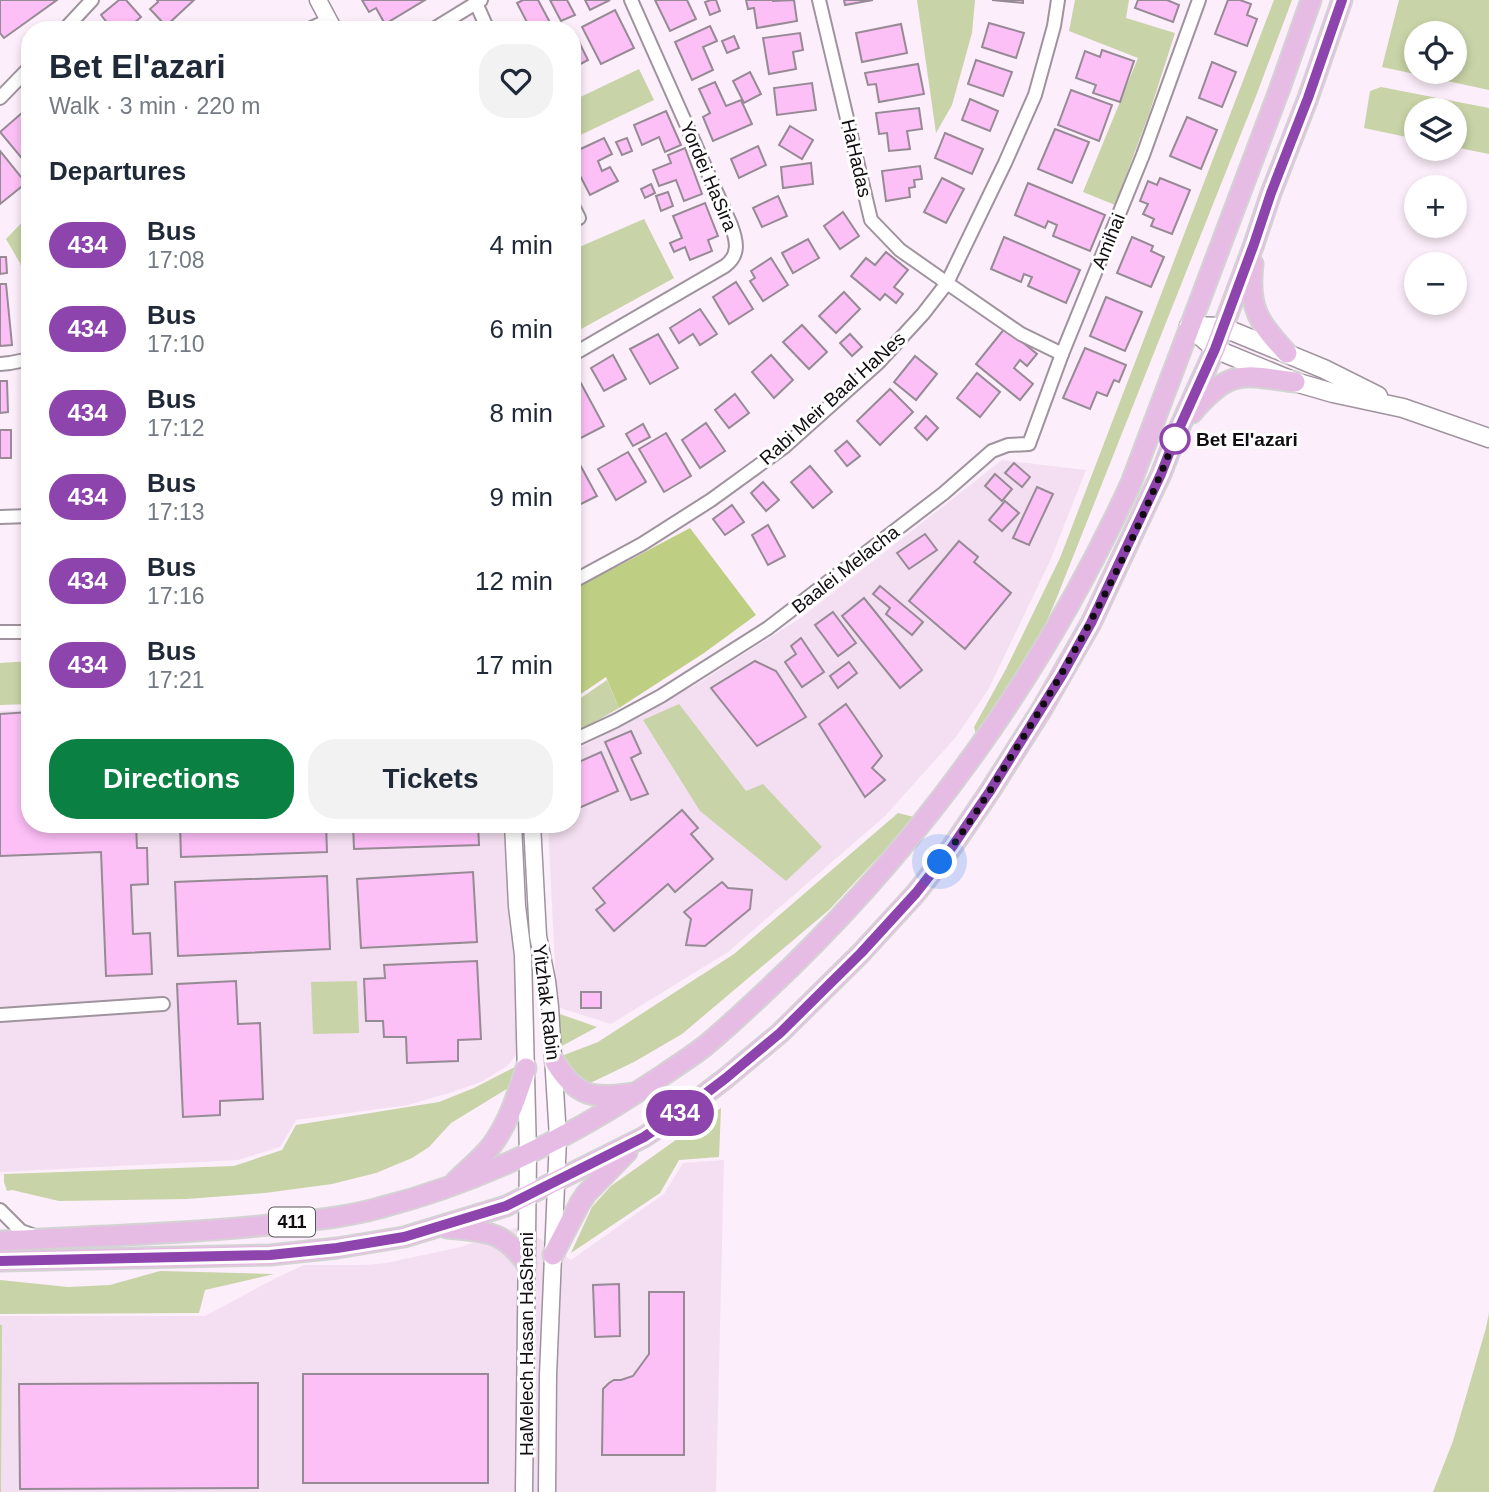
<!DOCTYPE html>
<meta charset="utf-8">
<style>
body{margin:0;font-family:Helvetica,sans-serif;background:#f2f2f3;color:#1f2937;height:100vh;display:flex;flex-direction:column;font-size:26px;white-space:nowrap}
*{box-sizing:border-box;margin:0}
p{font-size:23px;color:#747a83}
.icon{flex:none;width:38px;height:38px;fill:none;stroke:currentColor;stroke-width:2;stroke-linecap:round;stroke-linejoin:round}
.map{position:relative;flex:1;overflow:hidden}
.drawer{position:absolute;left:21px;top:21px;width:560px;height:812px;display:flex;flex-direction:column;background:#fff;border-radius:28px;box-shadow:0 4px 10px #0003}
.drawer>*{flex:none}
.badge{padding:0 14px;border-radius:23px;font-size:24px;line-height:46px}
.buttons{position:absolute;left:1404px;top:21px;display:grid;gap:14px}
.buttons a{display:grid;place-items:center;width:63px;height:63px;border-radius:50%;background:#fff;box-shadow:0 4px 10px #0003;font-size:35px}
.you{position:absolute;width:35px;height:35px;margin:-18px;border:5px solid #fff;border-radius:50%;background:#1a73e8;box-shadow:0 0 0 10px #1a73e833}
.map>.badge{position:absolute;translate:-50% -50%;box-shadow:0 0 0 4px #fff}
h2{padding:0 28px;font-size:26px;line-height:63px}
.round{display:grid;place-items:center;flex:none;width:74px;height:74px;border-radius:28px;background:#f2f2f3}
.head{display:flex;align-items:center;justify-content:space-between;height:119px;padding:0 28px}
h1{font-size:33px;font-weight:600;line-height:52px}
.button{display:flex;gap:14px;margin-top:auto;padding:14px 28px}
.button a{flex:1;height:80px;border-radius:28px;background:#0b8043;color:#fff;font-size:28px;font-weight:600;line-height:80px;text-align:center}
.button a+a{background:#f2f2f3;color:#1f2937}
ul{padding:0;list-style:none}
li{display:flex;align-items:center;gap:21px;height:84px;padding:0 28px}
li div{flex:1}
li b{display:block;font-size:26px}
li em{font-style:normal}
li .badge{min-width:77px;font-weight:700;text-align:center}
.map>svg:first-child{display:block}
.built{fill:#f3dff1}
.green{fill:#c8d3a7;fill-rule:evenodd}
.forest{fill:#becf84}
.building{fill:#fcbff6;stroke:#968a95;stroke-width:2}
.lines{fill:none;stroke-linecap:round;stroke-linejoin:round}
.minor-casing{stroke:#9f939e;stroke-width:16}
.tertiary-casing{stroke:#9f939e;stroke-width:19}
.secondary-casing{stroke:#9f939e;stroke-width:21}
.primary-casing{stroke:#d4d3d4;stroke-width:23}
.minor{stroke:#fff;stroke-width:12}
.tertiary{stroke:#fff;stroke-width:16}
.secondary{stroke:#fff;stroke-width:18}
.primary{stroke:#e7bce4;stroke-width:19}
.line-casing{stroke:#fff;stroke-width:16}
.line{stroke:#8e44ad;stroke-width:10}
.walk{stroke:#100c10;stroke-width:7;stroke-dasharray:0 12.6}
.stop-dot{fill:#fff;stroke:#8e44ad;stroke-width:3.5}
.labels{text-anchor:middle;stroke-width:6;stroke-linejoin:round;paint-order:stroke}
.shield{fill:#fff;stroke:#585558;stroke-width:2}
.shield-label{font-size:18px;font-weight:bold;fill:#100c10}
.street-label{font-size:19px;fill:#100c10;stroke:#fff}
.stop-label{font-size:19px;font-weight:bold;fill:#100c10;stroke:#fff;text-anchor:start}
</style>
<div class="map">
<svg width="1489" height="1492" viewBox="0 0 1489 1492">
<rect width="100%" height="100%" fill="#fceefa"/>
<!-- built -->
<g class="built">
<polygon points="1002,460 1086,470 1050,561 988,690 955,738 885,816 728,952 611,1024 557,1007 548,824 572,824 572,752 700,682 802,617"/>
<polygon points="30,710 30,824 508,824 512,921 521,1049 507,1066 481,1082 449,1093 408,1105 296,1120 280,1147 238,1160 0,1172 0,711"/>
<polygon points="724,1160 716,1492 0,1492 0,1316 205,1316 276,1278 304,1265 366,1265 386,1263 461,1247 521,1226 571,1260 664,1194 683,1163"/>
</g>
<!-- green -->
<g class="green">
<polygon points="917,0 975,0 972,33 952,105 936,133"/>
<polygon points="1075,0 1129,0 1126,18 1175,33 1149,114 1115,205 1083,192 1138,58 1069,31"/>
<polygon points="1274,0 1292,0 1256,96 1055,602 1032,655 978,742 974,727 1006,669 1060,558"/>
<path d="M1399 0H1489V90L1382 67ZM1416 33H1454V72H1416Z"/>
<polygon points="639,69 654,100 572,139 572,101"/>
<polygon points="1381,87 1489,108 1489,154 1454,147 1454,110 1416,110 1416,139 1364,128 1370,91"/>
<polygon points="29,215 30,216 30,296 20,263 6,239"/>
<polygon points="644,219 674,278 572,334 572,239 577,248"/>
<polygon points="30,661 30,704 0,705 0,663"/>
<polygon points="607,680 619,708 572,735 572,704"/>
<polygon points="679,704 746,791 763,784 822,847 786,881 700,811 643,720"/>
<polygon points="898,813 918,818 896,838 829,910 682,1034 634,1062 586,1085 572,1075 564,1055 598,1042 734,954"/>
<polygon points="357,981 359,1033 313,1034 311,982"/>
<polygon points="557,1013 597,1027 560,1047"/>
<polygon points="515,1067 518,1082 451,1123 429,1147 412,1158 376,1173 332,1184 265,1193 186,1199 59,1201 12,1190 7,1191 4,1182 4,1174 234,1166 282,1150 296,1125 439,1102 474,1088"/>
<polygon points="721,1108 719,1157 679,1160 660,1193 571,1253 592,1207 611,1186"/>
<polygon points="160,1271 274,1274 205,1290 199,1313 0,1314 0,1280 68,1287 110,1285"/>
<polygon points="1489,1313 1489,1492 1433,1492 1453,1441 1486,1328"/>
<polygon points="0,1325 2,1325 1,1492 0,1492"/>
</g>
<!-- forest -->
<polygon class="forest" points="690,528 756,615 704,653 619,708 606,677 572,700 572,588 624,563"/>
<!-- building -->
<g class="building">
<polygon points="0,0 57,0 4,38 0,33"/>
<polygon points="119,0 126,0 141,17 126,30 113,30 101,15"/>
<polygon points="157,0 194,0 166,26 150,9 158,2"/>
<polygon points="362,0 425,0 385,24 376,8 369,12"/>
<polygon points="523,0 538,0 554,30 522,30 529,26 517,3"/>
<polygon points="550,0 567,0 575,15 561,21"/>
<polygon points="585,0 610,0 590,10"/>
<polygon points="655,0 687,0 696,19 670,31"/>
<polygon points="711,0 716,0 720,11 710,15 705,2"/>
<polygon points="746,0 773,0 773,1 794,0 797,21 757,28 754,8 748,9"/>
<polygon points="844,0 873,0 845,5"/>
<polygon points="992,0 1023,0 1023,3"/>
<polygon points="1138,0 1167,0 1179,5 1173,22 1135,8"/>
<polygon points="1228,0 1240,0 1251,4 1247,15 1257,19 1247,46 1215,34"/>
<polygon points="615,10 634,48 601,64 582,27"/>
<polygon points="989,23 1024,33 1016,58 982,47"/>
<polygon points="901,24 907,53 862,62 856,33"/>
<polygon points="710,26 717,41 703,47 713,70 692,80 675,42"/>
<polygon points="800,33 803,50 793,52 796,69 769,74 763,38"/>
<polygon points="575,34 588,60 577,66 572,57 572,36"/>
<polygon points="734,36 739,48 727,53 722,41"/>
<polygon points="1102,50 1134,61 1120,102 1093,93 1096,85 1076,78 1085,51 1100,57"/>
<polygon points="976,60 1012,72 1003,96 968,84"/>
<polygon points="1212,62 1236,72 1222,107 1199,98"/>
<polygon points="918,64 924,94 879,102 876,84 868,85 865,73"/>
<polygon points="750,72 761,94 744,103 733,81"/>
<polygon points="715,82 726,106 741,100 752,124 713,141 703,117 710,113 699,89"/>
<polygon points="812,83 816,110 777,115 774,88"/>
<polygon points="1071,90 1112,105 1099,141 1058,125"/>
<polygon points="970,99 998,111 990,131 962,120"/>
<polygon points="30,106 30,168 0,132"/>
<polygon points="919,108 922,129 907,131 910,149 889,151 887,133 879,134 876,113"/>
<polygon points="666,111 681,145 665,152 659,137 642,145 634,125"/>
<polygon points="1187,117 1217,130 1201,169 1170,156"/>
<polygon points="790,126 813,140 802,159 779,145"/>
<polygon points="1055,129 1089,142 1072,183 1038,169"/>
<polygon points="945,133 983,149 972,174 935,158"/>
<polygon points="604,138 612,154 598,161 602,171 610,167 618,181 590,195 572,160 572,153"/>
<polygon points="627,138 632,151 622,155 616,142"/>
<polygon points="758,146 766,165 739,178 731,159"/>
<polygon points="685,148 702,194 684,201 676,180 659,186 653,170 671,163 668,155"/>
<polygon points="0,151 26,183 0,204"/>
<polygon points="811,163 813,184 783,188 781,167"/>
<polygon points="920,166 922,179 914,180 915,187 909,188 910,197 886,201 882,171"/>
<polygon points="942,178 964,189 946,223 924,212"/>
<polygon points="1160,178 1190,190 1172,234 1151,226 1154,219 1143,214 1148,204 1140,201 1148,181 1157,185"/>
<polygon points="1028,183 1105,215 1090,251 1053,236 1057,225 1048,221 1045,228 1015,215"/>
<polygon points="651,184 655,193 645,198 641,189"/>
<polygon points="668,192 673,206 661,211 656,196"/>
<polygon points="778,196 787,216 762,227 753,208"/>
<polygon points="705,203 718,236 708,240 712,251 690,260 685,247 674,252 670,243 682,238 673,216"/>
<polygon points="843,212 859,236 840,249 824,226"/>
<polygon points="1004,237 1080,270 1066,303 1028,286 1032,277 1024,274 1021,282 991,269"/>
<polygon points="1132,237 1153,246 1151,251 1164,257 1151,287 1117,273"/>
<polygon points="808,239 819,258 793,273 782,253"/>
<polygon points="886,252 908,270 894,287 903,294 896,303 885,294 880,300 851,276 866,258 875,265"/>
<polygon points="0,257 6,257 7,273 0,274"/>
<polygon points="771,258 788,285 763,301 750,281 755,278 751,271"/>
<polygon points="736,282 753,309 729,324 713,297"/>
<polygon points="0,284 6,284 12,345 0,346"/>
<polygon points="844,292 860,309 836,333 819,316"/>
<polygon points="1106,297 1142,312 1125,351 1090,336"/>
<polygon points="700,309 717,334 700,345 693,334 679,343 670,328"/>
<polygon points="802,325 827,352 809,369 783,342"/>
<polygon points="1005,328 1037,354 1027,366 1020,360 1014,368 1033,384 1020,400 976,364"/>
<polygon points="658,334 678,368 650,384 630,349"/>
<polygon points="850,334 862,347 852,356 840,343"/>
<polygon points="1085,348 1126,365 1119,382 1114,380 1107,396 1097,392 1090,409 1063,398"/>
<polygon points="613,355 626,379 604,391 591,368"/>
<polygon points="771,355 793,380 774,398 752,372"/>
<polygon points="915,356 937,374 916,400 894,382"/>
<polygon points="977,373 1000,392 980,417 957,398"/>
<polygon points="577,376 604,426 577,440 572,431 572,378"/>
<polygon points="30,380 30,408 24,408 23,381"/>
<polygon points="0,381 7,381 8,412 0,413"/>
<polygon points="890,389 913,412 880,445 857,421"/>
<polygon points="735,394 749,413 729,428 715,410"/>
<polygon points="926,416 938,428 927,440 915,428"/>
<polygon points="706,423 725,451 700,468 682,440"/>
<polygon points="643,424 650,437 633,446 626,434"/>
<rect x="0" y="430" width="11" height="28"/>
<polygon points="27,432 30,432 30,466 28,466"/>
<polygon points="666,433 691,476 664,492 639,449"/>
<polygon points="847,441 860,456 847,466 835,451"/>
<polygon points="628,452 646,482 616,500 598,469"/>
<polygon points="578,461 597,496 575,507 572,502 572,464"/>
<polygon points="1014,463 1030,477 1022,487 1005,473"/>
<polygon points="810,466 832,492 813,508 791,482"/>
<polygon points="995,474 1012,489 1002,501 985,486"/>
<polygon points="763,482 779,500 766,511 751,493"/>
<polygon points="1037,487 1053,494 1029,545 1013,538"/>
<polygon points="1005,501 1019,513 1002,531 989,520"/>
<polygon points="732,505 744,522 725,535 713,519"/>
<polygon points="768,525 785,556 768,565 752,535"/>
<polygon points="925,534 937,550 909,569 897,553"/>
<polygon points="959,541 978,557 974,562 1011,593 965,649 909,601"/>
<polygon points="880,586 923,622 912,635 886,614 890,608 873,594"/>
<polygon points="864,598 922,670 900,688 842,616"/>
<polygon points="833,612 856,643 838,656 815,625"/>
<polygon points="801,638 824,672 802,687 785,662 796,654 791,646"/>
<polygon points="755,661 776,671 806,717 757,746 711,688"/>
<polygon points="849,662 857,673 838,688 830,676"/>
<polygon points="846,704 882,756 872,768 885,780 865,797 819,724"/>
<polygon points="30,712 30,824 136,824 137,848 147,848 148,884 131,885 133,934 150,933 152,974 106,976 101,852 0,856 0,714"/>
<polygon points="631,731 641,753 631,758 648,794 631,800 605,742"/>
<polygon points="601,752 618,791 572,811 572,773 574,772 572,765"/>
<polygon points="682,810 698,828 691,834 713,859 675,892 668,884 614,931 596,910 605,903 593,888"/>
<polygon points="180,824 326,824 327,852 181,857"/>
<polygon points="353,824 478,824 479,845 354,849"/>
<polygon points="473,872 477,942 361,948 357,879"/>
<polygon points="327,876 330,949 178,956 175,882"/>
<polygon points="722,882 728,888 752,890 750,909 705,946 686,945 691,919 684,912"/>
<polygon points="477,961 481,1039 458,1040 458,1061 407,1063 406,1037 384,1037 383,1021 366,1021 364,979 385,978 384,965"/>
<polygon points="236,981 238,1024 260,1023 263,1099 220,1101 220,1115 183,1117 177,984"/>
<rect x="581" y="992" width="20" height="16"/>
<polygon points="619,1284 620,1336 595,1337 593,1285"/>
<polygon points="649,1292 684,1292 684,1455 602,1455 603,1389 609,1383 614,1380 621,1380 633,1376 649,1354"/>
<rect x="303" y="1374" width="185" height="109"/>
<polygon points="258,1383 258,1488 20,1489 19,1384"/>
</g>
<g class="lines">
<defs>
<g id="minor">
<polyline points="819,0 871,220 900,250 947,283 1021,334 1062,354 1143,155 1199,0"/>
<polyline points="476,3 488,30"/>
<polyline points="64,30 92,0"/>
<polyline points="307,30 329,20"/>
<polyline points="432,30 481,0"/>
<polyline points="0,98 30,67"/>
<polyline points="572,204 579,218"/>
<path d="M572 355 725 266C740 255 737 241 731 225L631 0"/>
<polyline points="0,364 10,363 30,359"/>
<polyline points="0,517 30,516"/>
<polyline points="572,582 642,544 711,500 784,447 878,363 923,314 947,283 1005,163 1035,95 1054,26 1058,0"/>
<polyline points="0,632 30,632"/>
<polyline points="572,741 615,721 661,696 768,628 944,493 992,451 1008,445 1029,444 1062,354"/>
<polyline points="0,1015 163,1004"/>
<polyline points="0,1210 21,1231 32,1235"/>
</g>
<g id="tertiary">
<polyline points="318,0 334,30"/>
<polyline points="513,824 517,906 523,955 528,1154 524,1492"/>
<polyline points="532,824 538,936 547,981 550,1007 558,1138 548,1375 547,1492"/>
</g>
<g id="secondary">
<polyline points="1189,326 1215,349 1295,382 1333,393 1403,408 1489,438"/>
<polyline points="1189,326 1222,327 1324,369 1378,396"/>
</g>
<g id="primary">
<path d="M1253 264C1248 308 1258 322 1287 353"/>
<path d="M1192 413C1230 368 1242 375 1295 382"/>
<path d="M555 1062C577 1098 594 1099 633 1093"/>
<path d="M456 1181C468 1169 481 1159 492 1145 509 1122 517 1095 526 1068"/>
<path d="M447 1228C486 1232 501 1229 526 1263"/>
<path d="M0 1241C93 1236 186 1234 278 1224 312 1220 347 1217 379 1208 477 1183 568 1139 651 1083 669 1071 688 1059 705 1046 735 1021 764 993 792 966 936 825 1047 666 1131 483L1280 88 1311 0"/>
<polyline points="553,1255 580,1203 586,1194 627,1152"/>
<polyline points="0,1261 270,1255 337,1248 404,1237 506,1206 644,1137 680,1113 726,1078 780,1033 861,953 916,893 952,847 990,791 1042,709 1091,623 1161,474 1177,433 1215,349 1254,244 1271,193 1308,98 1342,0"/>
</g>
</defs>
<!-- minor casing -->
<use href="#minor" class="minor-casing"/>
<!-- tertiary casing -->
<use href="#tertiary" class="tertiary-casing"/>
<!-- secondary casing -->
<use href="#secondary" class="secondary-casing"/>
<!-- primary casing -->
<use href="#primary" class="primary-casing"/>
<!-- minor -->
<use href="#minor" class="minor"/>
<!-- tertiary -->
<use href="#tertiary" class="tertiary"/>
<!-- secondary -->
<use href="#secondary" class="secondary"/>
<!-- primary -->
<use href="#primary" class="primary"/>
</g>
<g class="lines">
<defs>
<polyline id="line" points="0,1261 270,1255 337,1248 404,1237 506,1206 644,1137 680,1113 726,1078 780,1033 861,953 916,893 952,847 990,791 1062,675 1091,623 1161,474 1177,433 1215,349 1254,244 1271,193 1308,98 1342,0"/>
</defs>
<!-- line casing -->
<use href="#line" class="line-casing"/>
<!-- line -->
<use href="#line" class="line"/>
<!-- walk -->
<path class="walk" d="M940 862C969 826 993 786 1017 747 1080 648 1135 543 1177 433L1175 439"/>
</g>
<!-- markers -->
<circle class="stop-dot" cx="1175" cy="439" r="14"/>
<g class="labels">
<!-- shield labels -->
<rect class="shield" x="269" y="1207.5" width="46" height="29" rx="5"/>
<g class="shield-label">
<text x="292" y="1228">411</text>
</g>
<!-- street labels -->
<g class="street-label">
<text transform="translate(857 158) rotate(77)" y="7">HaHadas</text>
<text transform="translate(709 176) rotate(67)" y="7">Yordei HaSira</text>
<text transform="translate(1108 241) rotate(-68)" y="7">Amihai</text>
<text transform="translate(832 398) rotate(-42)" y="7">Rabi Meir Baal HaNes</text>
<text transform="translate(845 569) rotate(-38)" y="7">Baalei Melacha</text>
<text transform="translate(547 1002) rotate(83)" y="7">Yitzhak Rabin</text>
<text transform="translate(526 1344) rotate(-90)" y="7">HaMelech Hasan HaSheni</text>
</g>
<!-- stop labels -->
<g class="stop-label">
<text x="1196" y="446">Bet El'azari</text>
</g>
</g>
</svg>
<div class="buttons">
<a><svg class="icon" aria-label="locate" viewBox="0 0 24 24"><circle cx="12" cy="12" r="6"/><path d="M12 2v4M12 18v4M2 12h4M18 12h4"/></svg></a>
<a><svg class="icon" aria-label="layers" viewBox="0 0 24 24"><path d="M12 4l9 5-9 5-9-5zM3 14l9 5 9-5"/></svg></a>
<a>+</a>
<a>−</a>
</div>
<div class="you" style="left:940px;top:862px"></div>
<b class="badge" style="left:680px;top:1113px;background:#8e44ad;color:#fff">434</b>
<section class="drawer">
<div class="head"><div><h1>Bet El'azari</h1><p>Walk · 3 min · 220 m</p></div><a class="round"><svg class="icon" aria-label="heart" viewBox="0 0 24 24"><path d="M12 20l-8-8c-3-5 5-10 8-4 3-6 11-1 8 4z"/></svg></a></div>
<h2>Departures</h2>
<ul>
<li><span class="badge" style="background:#8e44ad;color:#fff">434</span><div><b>Bus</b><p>17:08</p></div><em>4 min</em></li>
<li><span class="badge" style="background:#8e44ad;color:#fff">434</span><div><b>Bus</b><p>17:10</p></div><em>6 min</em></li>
<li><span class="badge" style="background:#8e44ad;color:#fff">434</span><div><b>Bus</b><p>17:12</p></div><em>8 min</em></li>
<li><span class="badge" style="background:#8e44ad;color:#fff">434</span><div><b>Bus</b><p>17:13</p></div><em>9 min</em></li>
<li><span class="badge" style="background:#8e44ad;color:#fff">434</span><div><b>Bus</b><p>17:16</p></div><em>12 min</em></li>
<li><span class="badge" style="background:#8e44ad;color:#fff">434</span><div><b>Bus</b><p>17:21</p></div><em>17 min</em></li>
</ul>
<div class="button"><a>Directions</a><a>Tickets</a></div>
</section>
</div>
